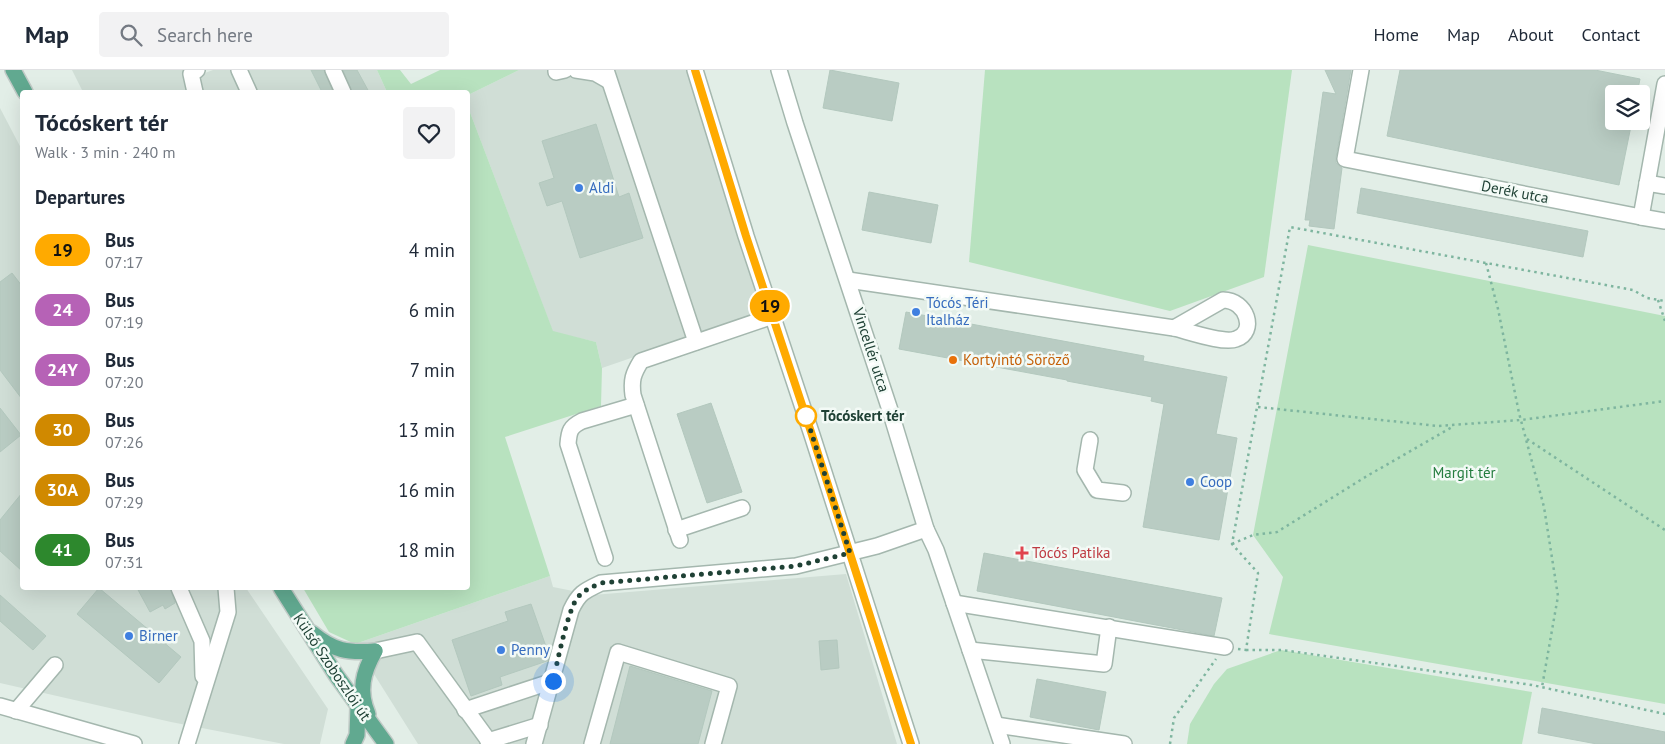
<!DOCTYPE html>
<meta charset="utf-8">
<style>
body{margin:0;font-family:"PT Sans",sans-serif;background:#f2f2f3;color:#1f2937;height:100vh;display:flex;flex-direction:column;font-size:19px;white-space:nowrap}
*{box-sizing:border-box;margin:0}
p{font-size:16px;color:#747a83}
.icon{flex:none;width:28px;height:28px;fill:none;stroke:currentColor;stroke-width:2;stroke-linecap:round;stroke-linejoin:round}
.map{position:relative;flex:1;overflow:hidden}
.details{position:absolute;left:20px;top:20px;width:450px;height:500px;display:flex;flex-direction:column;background:#fff;border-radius:5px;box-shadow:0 5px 20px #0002}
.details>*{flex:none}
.badge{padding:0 10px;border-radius:16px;font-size:18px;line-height:32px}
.controls{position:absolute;left:1605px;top:15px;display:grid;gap:10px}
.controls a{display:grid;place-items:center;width:45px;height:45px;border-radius:5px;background:#fff;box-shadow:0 5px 20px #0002;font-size:25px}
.you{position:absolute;width:25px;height:25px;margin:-12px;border:4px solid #fff;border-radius:50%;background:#1a73e8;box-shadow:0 0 0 8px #1a73e833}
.map>.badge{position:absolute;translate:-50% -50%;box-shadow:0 0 0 2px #fff}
h2{padding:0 15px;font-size:19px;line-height:45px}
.round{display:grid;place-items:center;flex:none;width:52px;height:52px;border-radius:5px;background:#f2f2f3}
.summary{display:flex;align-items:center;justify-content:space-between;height:85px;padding:0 15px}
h1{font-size:24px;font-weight:800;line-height:38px}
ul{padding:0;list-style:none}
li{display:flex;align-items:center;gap:15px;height:60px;padding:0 15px}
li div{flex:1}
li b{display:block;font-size:19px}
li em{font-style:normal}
li .badge{min-width:55px;font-weight:700;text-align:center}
header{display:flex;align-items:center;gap:30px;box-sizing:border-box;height:70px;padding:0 25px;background:#fff;border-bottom:1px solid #e0e1e3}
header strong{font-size:24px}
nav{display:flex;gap:28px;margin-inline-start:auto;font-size:18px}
.search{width:350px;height:45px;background:#f2f2f3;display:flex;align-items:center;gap:12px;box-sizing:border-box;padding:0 18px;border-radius:5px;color:#747a83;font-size:19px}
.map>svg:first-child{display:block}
.built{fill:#d0ded6}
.green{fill:#b8e2bf}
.building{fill:#b9ccc3;stroke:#b3c8be}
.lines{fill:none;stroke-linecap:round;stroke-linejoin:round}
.minor-casing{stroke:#a4b7ae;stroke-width:18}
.major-casing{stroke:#c0cac6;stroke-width:18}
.path{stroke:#7eb59f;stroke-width:2.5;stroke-dasharray:2.5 4;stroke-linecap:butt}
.minor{stroke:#fff;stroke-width:15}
.major{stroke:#61a990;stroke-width:15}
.line-casing{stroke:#fff;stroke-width:11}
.line{stroke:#fa0;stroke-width:8}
.walk{stroke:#1f4135;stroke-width:5;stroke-dasharray:0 9}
.shop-dot{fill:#3f7fe0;stroke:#f3faf6;stroke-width:2}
.food-dot{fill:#e8710a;stroke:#f3faf6;stroke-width:2}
.stop-dot{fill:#fff;stroke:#fa0;stroke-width:2.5}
.health-dot{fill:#e0444e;stroke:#f3faf6;stroke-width:2}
.labels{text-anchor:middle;stroke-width:5;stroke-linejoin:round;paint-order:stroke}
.shop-label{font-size:15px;fill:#366cbe;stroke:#f3faf6;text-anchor:start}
.street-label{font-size:15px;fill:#1f4135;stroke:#f3faf6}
.food-label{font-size:15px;fill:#c56008;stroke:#f3faf6;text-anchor:start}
.stop-label{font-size:15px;font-weight:bold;fill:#1f4135;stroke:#f3faf6;text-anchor:start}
.park-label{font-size:15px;fill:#247d3f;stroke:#f3faf6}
.health-label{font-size:15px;fill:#be3a42;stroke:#f3faf6;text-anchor:start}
</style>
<header>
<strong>Map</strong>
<div class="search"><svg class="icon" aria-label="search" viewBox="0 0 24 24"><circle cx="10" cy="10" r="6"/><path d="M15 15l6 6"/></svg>Search here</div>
<nav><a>Home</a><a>Map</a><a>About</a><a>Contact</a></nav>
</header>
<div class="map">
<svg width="1665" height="674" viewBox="0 0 1665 674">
<rect width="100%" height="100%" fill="#e2eee7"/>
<!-- built -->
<g class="built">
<polygon points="72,0 199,0 205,3 213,0 377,0 387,22 83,22"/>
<polygon points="519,0 687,0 768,241 602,298 596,272 553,262 468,37 468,25"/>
<polygon points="0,38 22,80 22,518 246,518 328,639 320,674 284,674 171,652 0,613"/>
<polygon points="846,504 897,674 418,674 355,574 550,506 553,517 593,525"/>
</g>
<!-- green -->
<g class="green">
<polygon points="377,0 400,0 411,14 440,0 519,0 468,25 468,22 387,22"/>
<polygon points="985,0 1292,0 1264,207 1170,241 969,192"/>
<polygon points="468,37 553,261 596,272 602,298 601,336 505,367 550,506 355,574 329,562 303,518 468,518"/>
<polygon points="1308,175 1665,246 1665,634 1269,564 1283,507 1253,465"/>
<polygon points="1281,580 1532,622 1522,674 1187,674 1190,654 1214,614 1227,599"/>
</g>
<!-- building -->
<g class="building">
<polygon points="311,0 324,0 333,22 322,22"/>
<polygon points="343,0 357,0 369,22 352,22"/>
<polygon points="830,0 899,13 892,51 823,38"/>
<polygon points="1325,0 1351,0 1336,87 1336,93 1342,98 1334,159 1309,156 1310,150 1305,150 1323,22 1336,24"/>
<polygon points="1400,0 1595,0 1640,9 1637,24 1614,24 1614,51 1632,51 1619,115 1387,66"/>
<polygon points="596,54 619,127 629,123 643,168 580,188 562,131 547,136 539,113 554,108 542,71"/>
<polygon points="1361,118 1588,161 1583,187 1357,143"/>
<polygon points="869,122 938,135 931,173 862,160"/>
<polygon points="12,203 22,216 22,329 0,300 0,212"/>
<polygon points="906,242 1144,286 1143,291 1227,307 1216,364 1237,368 1219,470 1143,457 1164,334 1151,331 1152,327 1067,311 1067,310 899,279"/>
<polygon points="711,333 742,422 707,433 677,344"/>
<polygon points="0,338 21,365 0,382"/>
<polygon points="22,423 22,501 0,481 0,450"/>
<polygon points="984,483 1222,528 1214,566 977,521"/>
<polygon points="99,518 181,587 159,613 77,544"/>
<polygon points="137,518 170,518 175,533 165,539 163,535 150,542"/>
<polygon points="0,525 46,566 33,580 0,551"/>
<polygon points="531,534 549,585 547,591 500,607 502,615 471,626 452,570 508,551 505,542"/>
<polygon points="837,570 839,598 821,600 819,571"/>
<polygon points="630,596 712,621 698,674 610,674"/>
<polygon points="1037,609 1106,622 1099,660 1030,647"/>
<polygon points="1542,638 1665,662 1665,674 1597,674 1538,663"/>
</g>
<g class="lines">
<defs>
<g id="minor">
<polyline points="239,0 249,22"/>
<polyline points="333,0 343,22"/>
<polyline points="556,0 556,2 565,0"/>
<polyline points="576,0 595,3 609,11"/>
<polyline points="606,0 696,272"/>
<polyline points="695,0 746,166 812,365 911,674"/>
<polyline points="779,0 795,53 889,337 926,459 936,480 1002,674"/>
<polyline points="1361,0 1345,89 1641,147 1665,14"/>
<polyline points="195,22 191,4 197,0"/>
<polyline points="1647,113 1665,116"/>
<polyline points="1641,147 1665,151"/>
<polyline points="848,210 1174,258"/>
<path d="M1223 230C1247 230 1257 262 1236 269 1224 274 1187 261 1174 258Z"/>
<polyline points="1090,370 1085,400 1097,420 1123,423"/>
<polyline points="676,460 742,438"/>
<path d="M680 470 633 325C631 310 633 304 641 291L773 246"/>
<path d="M605 488 568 374C569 361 570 357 582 351L636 335"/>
<polyline points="179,518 202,571 203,606"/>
<polyline points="954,533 1225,577"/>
<polyline points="970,580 1104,594 1109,557"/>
<polyline points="375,581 417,572 491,674"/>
<polyline points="0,636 134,674"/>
<polyline points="465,640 553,611"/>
<polyline points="16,641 55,595"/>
<polyline points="996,655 1124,674"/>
<polyline points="488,671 540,655"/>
<polyline points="187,674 228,542 226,518"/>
<path d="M534 674 571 540C579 523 584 521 601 513L796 496 877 476 926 459"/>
<polyline points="592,674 618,582 729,616 713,674"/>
</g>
<g id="major">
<polyline points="13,0 25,22"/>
<polyline points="281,518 336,605 386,674"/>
<path d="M312 563C334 581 347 583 375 581"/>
<path d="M368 644C358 621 363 602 375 581"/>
<polyline points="353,674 357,665 358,636"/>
</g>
</defs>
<!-- minor casing -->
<use href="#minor" class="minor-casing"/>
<!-- major casing -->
<use href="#major" class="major-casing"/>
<!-- path -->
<g class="path">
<polyline points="1486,193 1498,239 1519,343 1544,437 1558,526 1542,617"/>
<polyline points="1658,230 1665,251"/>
<polyline points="1258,337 1438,356 1521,350 1665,331"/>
<polyline points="1527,369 1665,460"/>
<polyline points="1232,474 1253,465 1277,462 1367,406 1454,356"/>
<polyline points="1238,579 1246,580 1258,503 1232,474 1290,157 1633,220 1647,228 1665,231"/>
<polyline points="1246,580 1282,580 1532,615 1665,644"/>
<polyline points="1170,674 1174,648 1216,589"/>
</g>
<!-- minor -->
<use href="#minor" class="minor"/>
<!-- major -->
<use href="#major" class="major"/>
</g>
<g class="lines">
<defs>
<polyline id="line" points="695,0 746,166 812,365 911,674"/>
</defs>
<!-- line casing -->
<use href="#line" class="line-casing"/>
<!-- line -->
<use href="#line" class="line"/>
<!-- walk -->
<path class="walk" d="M553 611C557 594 568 538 578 527 584 520 592 517 601 513L796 496 850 483 806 346"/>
</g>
<!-- markers -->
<g class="shop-dot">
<circle cx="579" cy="118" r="5"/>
<circle cx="916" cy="242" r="5"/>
<circle cx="1190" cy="412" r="5"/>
<circle cx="129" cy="566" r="5"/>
<circle cx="501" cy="580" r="5"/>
</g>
<circle class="food-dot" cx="953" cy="290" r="5"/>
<circle class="stop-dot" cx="806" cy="346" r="10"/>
<path class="health-dot" d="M1019.5 475.5h5v5h5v5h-5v5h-5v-5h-5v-5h5z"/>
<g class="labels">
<!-- shop labels -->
<g class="shop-label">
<text x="589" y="123">Aldi</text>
<text x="926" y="238">Tócós Téri<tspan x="926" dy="17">Italház</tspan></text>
<text x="1200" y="417">Coop</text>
<text x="139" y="571">Birner</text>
<text x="511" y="585">Penny</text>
</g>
<!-- street labels -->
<g class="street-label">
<text transform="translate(1515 122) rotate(11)" y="5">Derék utca</text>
<text transform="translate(871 280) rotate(72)" y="5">Vincellér utca</text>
<text transform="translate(332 597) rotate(56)" y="5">Külső Szoboszlói út</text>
</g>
<!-- food labels -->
<g class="food-label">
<text x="963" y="295">Kortyintó Söröző</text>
</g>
<!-- stop labels -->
<g class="stop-label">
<text x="821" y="351">Tócóskert tér</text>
</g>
<!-- park labels -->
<g class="park-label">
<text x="1464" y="408">Margit tér</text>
</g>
<!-- health labels -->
<g class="health-label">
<text x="1032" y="488">Tócós Patika</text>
</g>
</g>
</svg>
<div class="controls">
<a><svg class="icon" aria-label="layers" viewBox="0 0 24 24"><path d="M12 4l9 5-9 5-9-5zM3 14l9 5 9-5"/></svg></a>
</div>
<div class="you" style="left:553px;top:611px"></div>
<b class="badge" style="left:770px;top:236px;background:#fa0;color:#111">19</b>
<section class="details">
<div class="summary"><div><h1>Tócóskert tér</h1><p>Walk · 3 min · 240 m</p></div><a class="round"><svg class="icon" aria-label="heart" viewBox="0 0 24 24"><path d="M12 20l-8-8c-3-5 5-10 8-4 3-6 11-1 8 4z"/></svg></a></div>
<h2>Departures</h2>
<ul>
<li><span class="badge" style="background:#fa0;color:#111">19</span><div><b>Bus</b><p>07:17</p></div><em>4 min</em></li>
<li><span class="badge" style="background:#b662b6;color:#fff">24</span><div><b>Bus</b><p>07:19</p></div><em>6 min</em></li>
<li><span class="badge" style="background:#b662b6;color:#fff">24Y</span><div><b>Bus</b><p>07:20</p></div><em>7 min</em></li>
<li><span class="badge" style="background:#d08900;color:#fff">30</span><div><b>Bus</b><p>07:26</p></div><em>13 min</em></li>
<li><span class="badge" style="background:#d08900;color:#fff">30A</span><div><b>Bus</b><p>07:29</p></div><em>16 min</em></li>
<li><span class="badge" style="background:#2d882d;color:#fff">41</span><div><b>Bus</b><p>07:31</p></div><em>18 min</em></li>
</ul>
</section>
</div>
